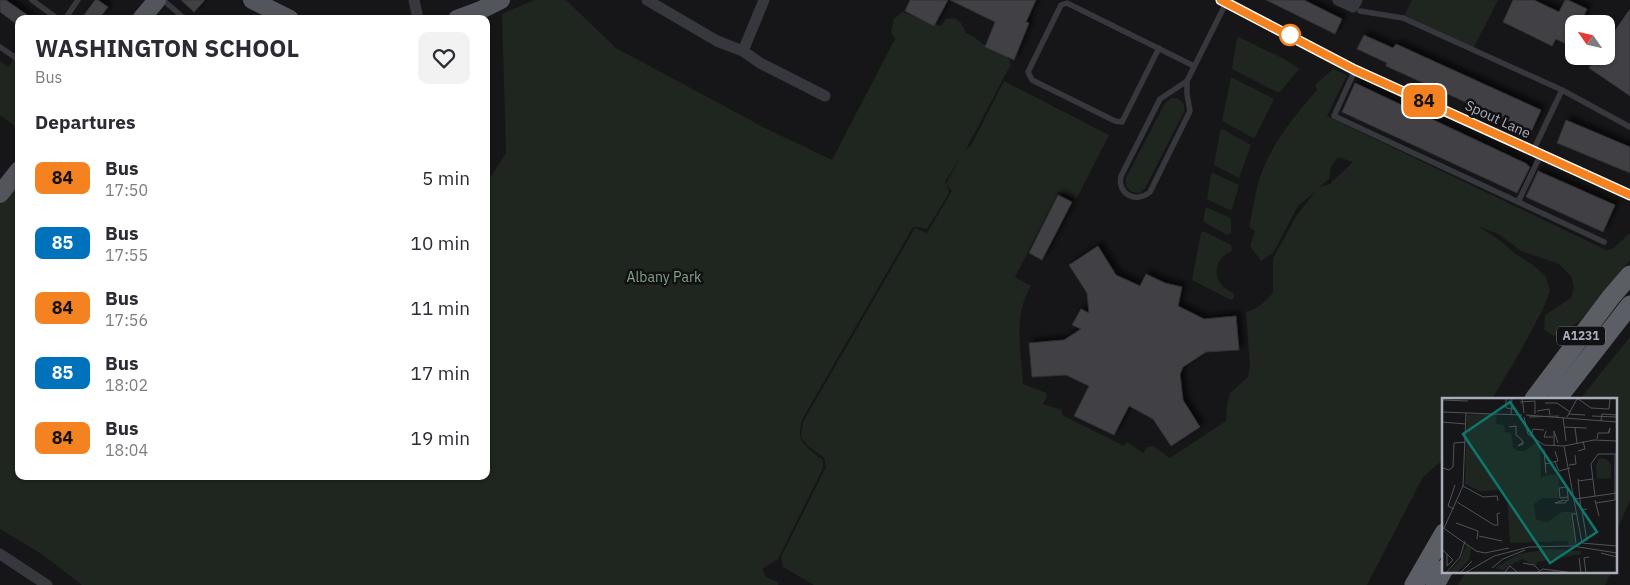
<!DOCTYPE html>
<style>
body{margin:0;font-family:"IBM Plex Sans",sans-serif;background:#f2f2f3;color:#2b2b33;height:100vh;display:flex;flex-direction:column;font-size:19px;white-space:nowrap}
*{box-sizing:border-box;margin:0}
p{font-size:16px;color:#7c7c81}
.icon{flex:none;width:28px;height:28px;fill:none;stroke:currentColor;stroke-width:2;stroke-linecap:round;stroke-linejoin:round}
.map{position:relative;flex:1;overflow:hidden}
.panel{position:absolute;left:15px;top:15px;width:475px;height:465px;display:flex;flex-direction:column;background:#fff;border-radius:10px;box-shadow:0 1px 4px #0004}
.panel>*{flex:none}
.badge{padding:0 10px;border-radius:8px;font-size:18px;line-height:32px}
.needle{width:32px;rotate:304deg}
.controls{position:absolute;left:1565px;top:15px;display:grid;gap:10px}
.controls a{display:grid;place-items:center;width:50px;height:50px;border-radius:10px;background:#fff;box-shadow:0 1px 4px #0004;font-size:25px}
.map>.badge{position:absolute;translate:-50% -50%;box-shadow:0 0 0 2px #fff}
h2{padding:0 20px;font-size:19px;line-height:45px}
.round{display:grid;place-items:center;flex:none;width:52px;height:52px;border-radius:10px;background:#f2f2f3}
.summary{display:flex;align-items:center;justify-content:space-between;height:85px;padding:0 20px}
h1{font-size:24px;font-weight:700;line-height:38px}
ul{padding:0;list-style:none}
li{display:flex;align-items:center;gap:15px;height:65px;padding:0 20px}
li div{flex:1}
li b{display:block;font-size:19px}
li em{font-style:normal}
li .badge{min-width:55px;font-weight:700;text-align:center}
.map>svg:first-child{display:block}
.green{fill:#1e261f;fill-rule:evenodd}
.building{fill:#404145;stroke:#303034;filter:url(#shadow)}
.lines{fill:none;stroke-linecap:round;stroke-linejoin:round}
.service{stroke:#37383d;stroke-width:5.5}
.minor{stroke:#37383d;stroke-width:11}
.primary{stroke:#53555c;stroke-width:18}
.trunk{stroke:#5b5e65;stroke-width:19}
.line-casing{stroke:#fff;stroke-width:11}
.line{stroke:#f58220;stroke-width:8}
.stop-dot{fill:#fff;stroke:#f58220;stroke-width:2.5}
.labels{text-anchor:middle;stroke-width:5;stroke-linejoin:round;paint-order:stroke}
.shield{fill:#111113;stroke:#7b7e86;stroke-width:1}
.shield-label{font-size:12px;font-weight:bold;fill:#a8adb8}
.street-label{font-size:14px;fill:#a8adb8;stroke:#111113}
.park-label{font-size:14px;fill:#7fa381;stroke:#111113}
.inset-road{fill:none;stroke:#505258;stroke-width:1}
.view{fill:#0f766e;fill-opacity:0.15;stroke:#0f766e;stroke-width:2.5}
.inset-edge{fill:none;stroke:#a8adb8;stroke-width:2.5}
</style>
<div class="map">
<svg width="1630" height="585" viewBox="0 0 1630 585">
<defs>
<filter id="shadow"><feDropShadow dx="4.5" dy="-4.5" stdDeviation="2.5" flood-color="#0009"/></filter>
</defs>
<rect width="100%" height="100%" fill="#161618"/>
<!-- green -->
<g class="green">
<path d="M534 0H566L616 48 765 128 832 160 895 39 891 32 894 19 902 12 941 26 946 19 955 18 961 23 966 33 974 37 983 44 995 47 1007 55 1011 64 966 149 971 146 1004 81 1109 135 1076 200 1059 191 1015 277 1031 286C1013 315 1021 351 1023 384L1046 393 1047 397 1043 404 1062 410V415L1124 446 1127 442 1143 453 1147 447 1153 446 1170 458 1226 421 1227 405 1230 393 1248 377 1250 367 1246 312C1258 309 1265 302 1273 293V258L1297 215 1316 191 1298 206 1273 253 1261 261 1250 246 1255 231 1249 227C1253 210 1255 191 1261 174 1273 142 1295 115 1317 90L1315 85 1333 69 1347 75 1327 116 1606 250 1612 249 1630 233V260L1579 322 1554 336 1544 330 1545 315 1571 298 1574 287 1571 276 1559 264 1521 251 1498 234 1478 226 1498 239 1516 254 1533 265 1546 277 1550 291 1543 309 1520 352 1492 399H1444V459L1423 477 1367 585H814L783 567 781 557 826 467 824 458 808 446 801 437 803 422 915 228 927 233 952 191 946 184 961 156 945 182 949 190 948 195 927 229 918 227H913L803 418C794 441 806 447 823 460V468L778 559 762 569 766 577 778 582V585H82L43 555 0 529V205L19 179V476H486V184L506 153 502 14ZM1338 157 1353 162 1330 184 1319 187 1329 179 1331 167Z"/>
<polygon points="1412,0 1498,0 1473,49 1403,18"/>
<polygon points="1239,37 1286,60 1299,69 1280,92 1277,92 1232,69 1237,38"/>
<polygon points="14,59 19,63 19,129 0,115 0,61 8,67"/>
<polygon points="1231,77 1274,99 1255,137 1253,138 1222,121"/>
<path d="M1171 98C1180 97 1186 103 1184 112L1145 188 1140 193 1132 192 1126 186V178L1165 103Z"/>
<polygon points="1221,130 1224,130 1251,145 1239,178 1214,165 1220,132"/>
<polygon points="1213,173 1239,185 1232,209 1230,210 1207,199 1211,174"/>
<polygon points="1206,207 1231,218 1231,234 1227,235 1204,222 1203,220"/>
<path d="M1203 231 1231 245 1232 251C1211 260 1211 285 1234 293V298L1231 300 1192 280 1201 233Z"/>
<polygon points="1630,337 1630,500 1616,532 1616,399 1580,399"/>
<polygon points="1466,571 1612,571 1605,585 1458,585"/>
</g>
<!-- building -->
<g class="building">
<polygon points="0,0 6,0 33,19 19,19 19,26 0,12"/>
<polygon points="95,0 98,0 108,7 99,19 81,19"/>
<polygon points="181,0 205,0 194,12"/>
<polygon points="910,0 948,0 934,26 905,11"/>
<polygon points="950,0 1036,0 1026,22 1029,23 1014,60 985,47 995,22"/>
<polygon points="1266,0 1304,0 1342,19 1335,34"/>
<polygon points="1513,0 1534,0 1559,12 1565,0 1568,0 1587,9 1580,24 1574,24 1574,37 1570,46 1556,39 1552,46 1503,22"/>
<polygon points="1630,9 1630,96 1589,68 1597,56 1606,56 1606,43"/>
<polygon points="1364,35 1393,48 1396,44 1541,110 1531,132 1386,66 1387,63 1357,49"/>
<polygon points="1355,83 1527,164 1527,165 1530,167 1517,193 1342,112"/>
<polygon points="1566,120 1630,147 1630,173 1557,143"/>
<polygon points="1538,171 1615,205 1603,232 1526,197"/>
<polygon points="1058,195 1072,202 1042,260 1029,253"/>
<polygon points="1098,246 1116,275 1140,286 1146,274 1165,283 1182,287 1178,306 1204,319 1236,316 1239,350 1206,352 1183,367 1180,374 1183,400 1200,427 1171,446 1153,419 1129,406 1114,435 1074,416 1089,386 1066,375 1032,377 1029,343 1064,340 1081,329 1072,325 1081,309 1089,313 1087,293 1069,265"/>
</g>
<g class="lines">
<!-- service -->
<g class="service">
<polyline points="32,0 58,19"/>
<polyline points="163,0 185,19"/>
<polyline points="1360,11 1403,18 1562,90 1630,127"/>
<polyline points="65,19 78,0"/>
<polyline points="0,47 19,60"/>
<polyline points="1159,48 1122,122 1115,121 1032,80 1028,72 1061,5 1067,3 1194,66"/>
<polyline points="1355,70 1334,116 1604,242"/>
<path d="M1187 81V94L1190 111 1150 192C1136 204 1117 194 1121 176L1160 99Z"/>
<polyline points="1187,81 1226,3"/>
<polyline points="1533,151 1562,90"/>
<polyline points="1518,202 1541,154"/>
</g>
<!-- minor -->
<g class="minor">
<polyline points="414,0 418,19"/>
<polyline points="647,0 717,41 743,51 760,63 825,96"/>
<polyline points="1221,0 1355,70 1630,195"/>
<polyline points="1338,0 1353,7 1357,0"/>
<polyline points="743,51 764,0"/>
<polyline points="0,554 47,585"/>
</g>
<!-- primary -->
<g class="primary">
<polyline points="252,0 290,19"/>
<polyline points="141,19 157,0"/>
<polyline points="457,19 481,10 501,0"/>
<polyline points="0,194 19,170"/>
</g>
<!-- trunk -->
<g class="trunk">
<polyline points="1534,399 1611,297 1630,275"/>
<polyline points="1557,399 1630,305"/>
<polyline points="1414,585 1444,533"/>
<polyline points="1435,585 1444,569"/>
</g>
</g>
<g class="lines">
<defs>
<polyline id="line" points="1221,0 1355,70 1630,195"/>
</defs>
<!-- line casing -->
<use href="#line" class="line-casing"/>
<!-- line -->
<use href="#line" class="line"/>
</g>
<!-- markers -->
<circle class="stop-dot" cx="1290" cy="35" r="10"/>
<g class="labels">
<!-- shield labels -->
<rect class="shield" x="1557" y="326.5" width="48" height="19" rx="4"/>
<g class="shield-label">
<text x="1581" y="340">A1231</text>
</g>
<!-- street labels -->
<g class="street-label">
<text transform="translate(1498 119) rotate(25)" y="5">Spout Lane</text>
</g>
<!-- park labels -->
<g class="park-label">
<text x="664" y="282">Albany Park</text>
</g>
</g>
<!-- overview -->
<g transform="translate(1442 398)">
<rect width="175" height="175" fill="#161618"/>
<path d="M55 15 54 26 62 27 63 34 69 35 71 49 75 53H83L93 45 98 48 99 79 114 76 117 81 116 100H100L92 106 94 122 105 124 120 114H134L130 116 134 146 139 147H127L125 143 68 145 65 96 62 98 57 92 38 93 23 86 25 17ZM157 60 164 61 169 66V80L155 81 154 67ZM25 146 29 151 27 162 14 175H6L18 162ZM106 151 139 153V156L95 164 94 168 80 161 61 172 53 170 77 156Z" fill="#1e261f"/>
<path class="inset-road" d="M64 0V10L74 11M80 0 82 15M135 0 149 10 167 11 168 0M0 2 26 3M78 4 93 3V16M103 5H115L128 14M95 13 107 11 108 17M0 14 80 17M69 16 70 0M127 16 143 17M84 17 175 24M150 18 175 19M82 19 86 36 102 47 122 48 152 42 175 43M87 19 117 18M121 19 124 43M125 19 135 1M159 23 160 16 175 17M0 24 24 26M67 29 74 28V37L79 41 81 44V46L76 48 81 44M122 29 145 30M133 30 135 45M104 33 102 39H111M89 38 91 31 102 32M155 41 156 35H167L168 30 166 35M112 48V33L116 45M122 48 140 145 175 148M102 52 104 75M136 53 143 51 141 43M113 64 117 73 128 70M103 66 116 63 113 53M127 67 134 66 133 57M1 70 7 72 11 69 12 45 24 44M136 81 139 112 145 111M136 83 151 81M21 88 41 99 55 98 56 103M153 98 149 66 156 56H175M126 99 118 100 117 90 125 89 126 99V103M133 101 175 95M122 102 125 103 123 105H113ZM153 102 157 118M15 104 52 127H56L55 116 58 115M154 105 173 102V56M12 111 6 108 13 87M140 113 145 143M14 125 36 133 35 141M0 129 34 153 43 155M2 130 21 88 24 15M37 138 60 143M134 145 130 116H135M0 151 11 162M43 155 67 150M159 155 175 159M5 156V168L11 162M137 160 139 175M81 165 92 167 97 172M50 170 61 161 83 152M4 175 18 159 23 143M18 175 30 163M23 175 52 158 87 149 130 148 175 155M62 175 68 168 76 175M94 175 101 171 132 175M144 175 142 160 147 159"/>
<path class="view" d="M68 4 155 134 108 165 21 36Z"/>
<rect width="175" height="175" class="inset-edge"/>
</g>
</svg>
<div class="controls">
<a><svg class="needle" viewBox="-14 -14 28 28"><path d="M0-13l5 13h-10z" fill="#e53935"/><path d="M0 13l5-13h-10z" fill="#7c7c81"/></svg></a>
</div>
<b class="badge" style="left:1424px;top:101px;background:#f58220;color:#111">84</b>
<section class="panel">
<div class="summary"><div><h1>WASHINGTON SCHOOL</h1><p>Bus</p></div><a class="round"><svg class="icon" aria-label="heart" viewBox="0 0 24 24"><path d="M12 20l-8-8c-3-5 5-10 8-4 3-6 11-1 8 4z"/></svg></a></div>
<h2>Departures</h2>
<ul>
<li><span class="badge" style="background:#f58220;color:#111">84</span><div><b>Bus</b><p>17:50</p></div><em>5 min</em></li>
<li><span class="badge" style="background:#0072bc;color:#fff">85</span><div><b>Bus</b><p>17:55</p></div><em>10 min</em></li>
<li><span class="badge" style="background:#f58220;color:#111">84</span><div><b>Bus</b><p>17:56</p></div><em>11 min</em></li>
<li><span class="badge" style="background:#0072bc;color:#fff">85</span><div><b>Bus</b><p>18:02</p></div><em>17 min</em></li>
<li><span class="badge" style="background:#f58220;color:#111">84</span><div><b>Bus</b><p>18:04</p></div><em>19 min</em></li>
</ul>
</section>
</div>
